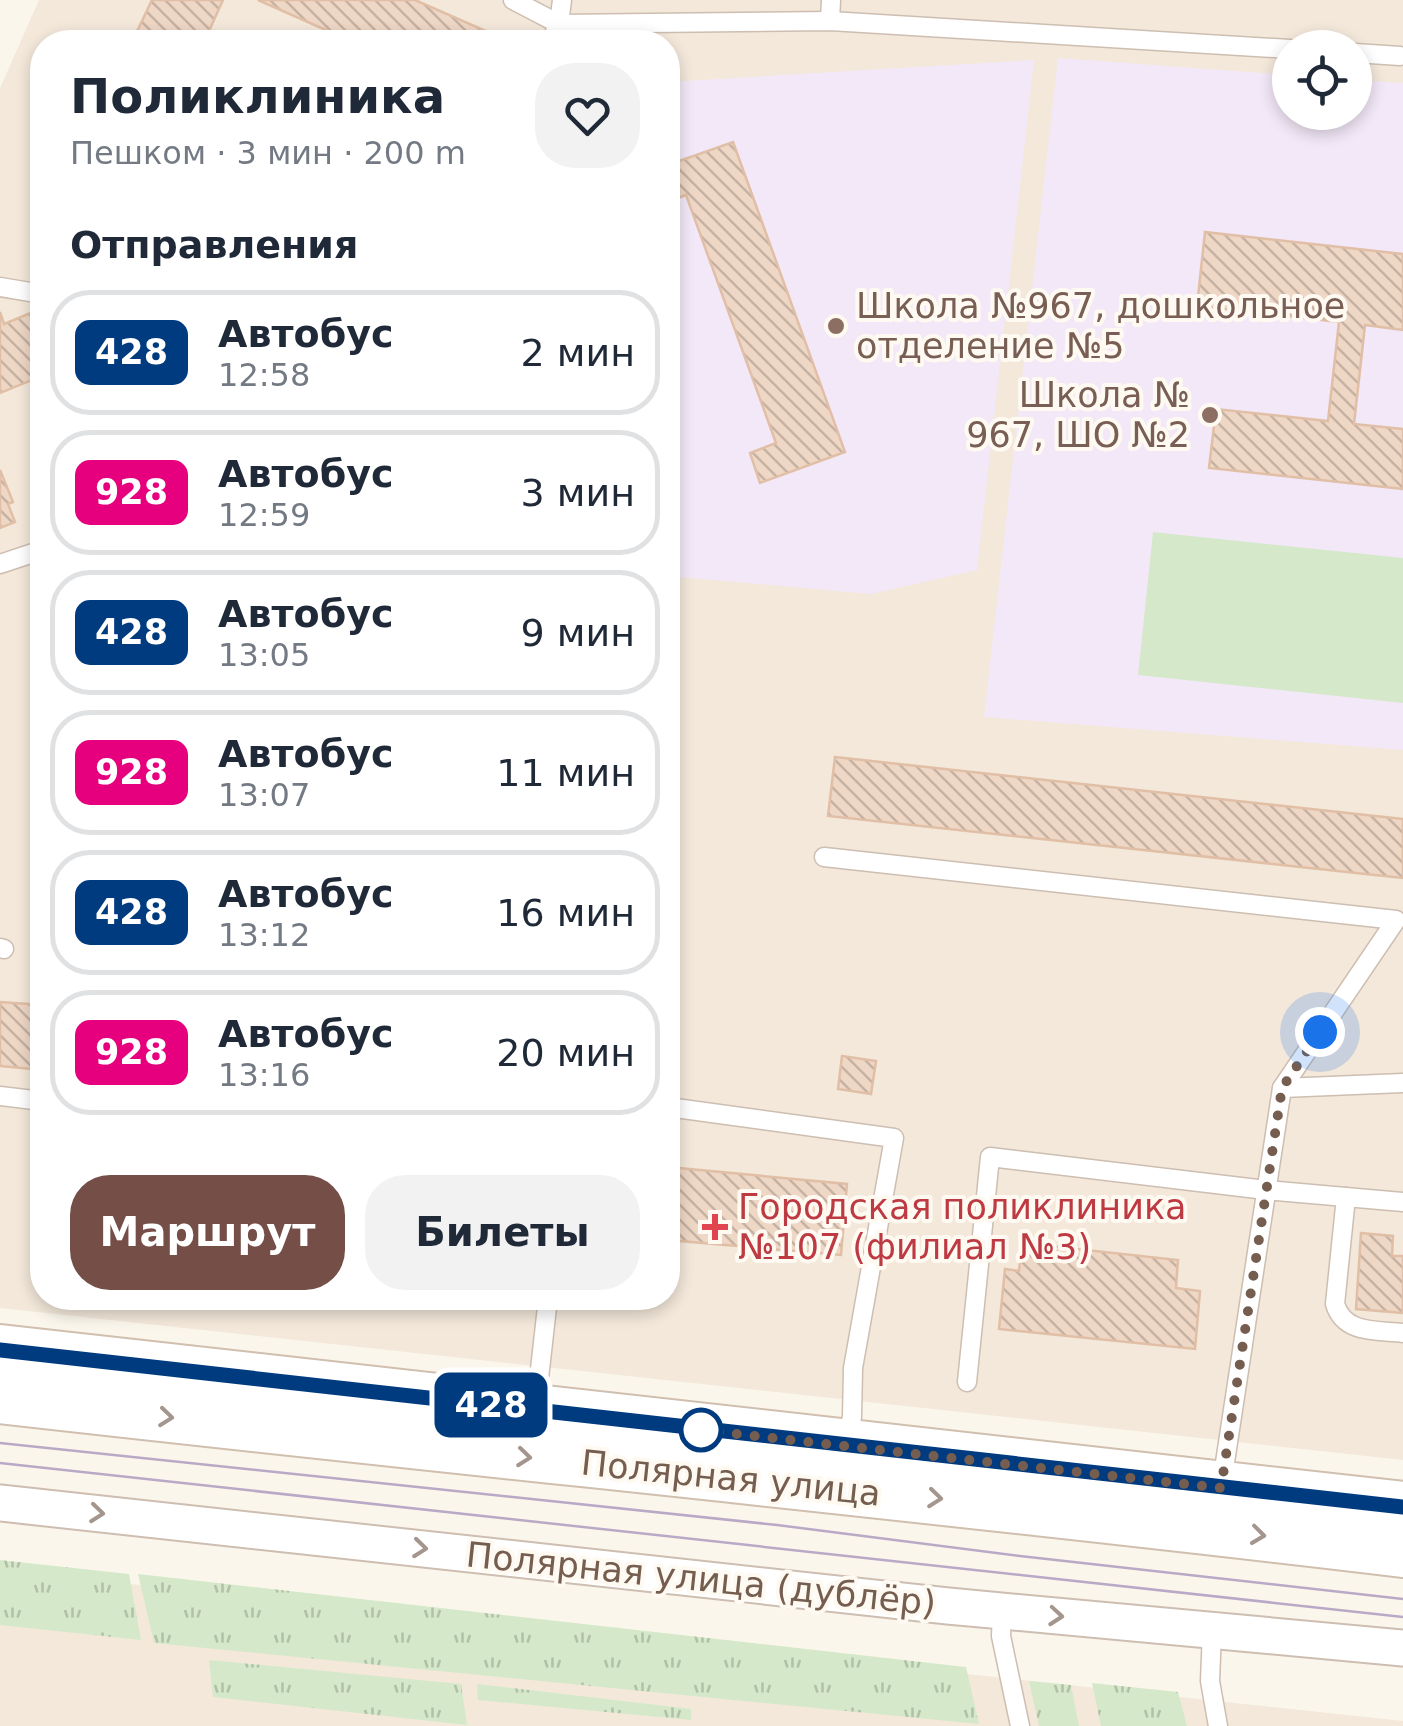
<!DOCTYPE html>
<html lang="ru">
<meta charset="utf-8">
<style>
body{margin:0;font-family:"DejaVu Sans",sans-serif;background:#f2f2f3;color:#1f2937;height:100vh;display:flex;flex-direction:column;font-size:38px;white-space:nowrap}
*{box-sizing:border-box;margin:0}
p{font-size:32px;color:#747a83}
.icon{flex:none;width:55px;height:55px;fill:none;stroke:currentColor;stroke-width:2;stroke-linecap:round;stroke-linejoin:round}
.map{position:relative;flex:1;overflow:hidden}
.panel{position:absolute;left:30px;top:30px;width:650px;height:1280px;display:flex;flex-direction:column;background:#fff;border-radius:40px;box-shadow:0 5px 15px #0003}
.panel>*{flex:none}
.badge{padding:0 20px;border-radius:15px;font-size:35px;line-height:65px}
.tools{position:absolute;left:1272px;top:30px;display:grid;gap:20px}
.tools a{display:grid;place-items:center;width:100px;height:100px;border-radius:50%;background:#fff;box-shadow:0 5px 15px #0003;font-size:50px}
.you{position:absolute;width:50px;height:50px;margin:-25px;border:8px solid #fff;border-radius:50%;background:#1a73e8;box-shadow:0 0 0 15px #1a73e833}
.map>.badge{position:absolute;translate:-50% -50%;box-shadow:0 0 0 5px #fff}
h2{padding:0 40px;font-size:38px;line-height:90px}
.round{display:grid;place-items:center;flex:none;width:105px;height:105px;border-radius:40px;background:#f2f2f3}
.head{display:flex;align-items:center;justify-content:space-between;height:170px;padding:0 40px}
h1{font-size:48px;font-weight:700;line-height:75px}
.action{display:flex;gap:20px;margin-top:auto;padding:20px 40px}
.action a{flex:1;height:115px;border-radius:40px;background:#744e47;color:#fff;font-size:40px;font-weight:700;line-height:115px;text-align:center}
.action a+a{background:#f2f2f3;color:#1f2937}
ul{padding:0;list-style:none}
li{display:flex;align-items:center;gap:30px;height:125px;margin:0 20px 15px;padding:0 20px;border:5px solid #e0e1e3;border-radius:40px}
li div{flex:1}
li b{display:block;font-size:38px}
li em{font-style:normal}
li .badge{min-width:110px;font-weight:700;text-align:center}
.map>svg:first-child{display:block}
.residential{fill:#f3e8da;fill-rule:evenodd}
.education{fill:#f3e8f8}
.grass{fill:url(#grass-tufts)}
.garden{fill:#d5e9ca}
.building{fill:url(#building-back-hatch);stroke:#e1bfa6;stroke-width:2.5}
.lines{fill:none;stroke-linecap:round;stroke-linejoin:round}
.service-casing{stroke:#cdbeb1;stroke-width:21}
.minor-casing{stroke:#cdbeb1;stroke-width:39}
.secondary-casing{stroke:#d0bfaf;stroke-width:54}
.service{stroke:#fff;stroke-width:18}
.minor{stroke:#fff;stroke-width:35}
.secondary{stroke:#fff;stroke-width:50}
.tram{stroke:#baa9c6;stroke-width:2.5}
.oneway{stroke:#a5968d}
.line-casing{stroke:#fff;stroke-width:22}
.line{stroke:#003b80;stroke-width:15}
.walk{stroke:#755e4f;stroke-width:10;stroke-dasharray:0 18}
.education-dot{fill:#8d6e63;stroke:#fefaf2;stroke-width:4}
.health-dot{fill:#e0444e;stroke:#fefaf2;stroke-width:4}
.stop-dot{fill:#fff;stroke:#003b80;stroke-width:5}
.labels{text-anchor:middle;stroke-width:8;stroke-linejoin:round;paint-order:stroke}
.education-label{font-size:35px;fill:#785e54;stroke:#fefaf2;text-anchor:start}
.health-label{font-size:35px;fill:#be3a42;stroke:#fefaf2;text-anchor:start}
.street-label{font-size:35px;fill:#755e4f;stroke:#fefaf2}
</style>
<div class="map">
<svg width="1403" height="1726" viewBox="0 0 1403 1726">
<defs>
<pattern id="grass-tufts" width="24" height="20" patternUnits="userSpaceOnUse" patternTransform="scale(2.5)"><rect width="24" height="20" fill="#d5e9ca"/><path d="M3 7l-1-3M5 7V3M7 7l1-3M15 17l-1-3M17 17v-4M19 17l1-3" fill="none" stroke="#b1c0a6"/></pattern>
<pattern id="building-back-hatch" width="6" height="6" patternUnits="userSpaceOnUse" patternTransform="scale(2.5)"><rect width="6" height="6" fill="#efd7c5"/><path d="M-1 5l2 2M0 0l6 6M5-1l2 2" fill="none" stroke="#c6b2a2"/></pattern>
</defs>
<rect width="100%" height="100%" fill="#fbf6eb"/>
<!-- residential -->
<g class="residential">
<path d="M39 0H1403V1460L0 1308V88ZM42 42H668V1298H42ZM1290 48H1355V112H1290Z"/>
<polygon points="0,1570 1403,1721 1403,1726 0,1726"/>
</g>
<!-- education -->
<g class="education">
<polygon points="1058,58 1290,75 1290,112 1355,112 1355,80 1403,83 1403,750 984,717"/>
<polygon points="1034,60 977,570 871,594 668,576 668,82"/>
</g>
<!-- grass -->
<g class="grass">
<polygon points="0,1560 129,1574 141,1640 0,1625"/>
<polygon points="138,1574 966,1667 979,1724 154,1643"/>
<polygon points="209,1660 461,1684 467,1725 213,1697"/>
<polygon points="1029,1681 1071,1685 1079,1726 1039,1726"/>
<polygon points="1092,1683 1178,1692 1187,1726 1101,1726"/>
<polygon points="477,1684 691,1709 691,1720 478,1700"/>
</g>
<!-- garden -->
<polygon class="garden" points="1153,532 1403,558 1403,703 1138,675"/>
<!-- building -->
<g class="building">
<polygon points="152,0 223,0 204,42 132,42"/>
<polygon points="258,0 415,0 511,42 353,42"/>
<polygon points="733,142 845,452 760,483 750,453 776,443 686,195 668,202 668,165"/>
<polygon points="1205,232 1403,254 1403,330 1365,325 1354,424 1403,429 1403,489 1209,468 1216,409 1328,421 1339,322 1197,306"/>
<polygon points="38,310 42,321 42,376 0,393 0,312 4,324"/>
<polygon points="0,470 13,502 8,504 15,522 0,528"/>
<polygon points="835,757 1403,819 1403,878 828,816"/>
<polygon points="0,1002 42,1005 42,1070 0,1066"/>
<polygon points="842,1056 876,1061 871,1094 838,1089"/>
<polygon points="668,1167 847,1184 841,1255 668,1240"/>
<polygon points="1361,1233 1393,1236 1392,1256 1403,1256 1403,1313 1356,1309"/>
<polygon points="1022,1243 1178,1260 1176,1288 1200,1291 1195,1349 999,1329 1005,1269 1019,1271"/>
</g>
<g class="lines">
<defs>
<g id="service">
<polyline points="513,0 559,24 830,21 1290,49"/>
<polyline points="830,21 831,0"/>
<polyline points="550,42 559,24 562,0"/>
<polyline points="1355,53 1400,56"/>
<polyline points="0,287 42,294"/>
<polyline points="0,564 42,550"/>
<polyline points="824,857 1396,920 1282,1088 1222,1482"/>
<polyline points="0,948 4,949"/>
<polyline points="1282,1088 1403,1083"/>
<polyline points="0,1096 42,1101"/>
<polyline points="668,1107 894,1138 853,1368 852,1417 847,1440"/>
<path d="M1346 1197 1335 1304C1344 1334 1376 1330 1403 1333"/>
<polyline points="967,1382 990,1157 1266,1190 1403,1202"/>
<polyline points="536,1405 548,1298"/>
<polyline points="1002,1611 1001,1636 1020,1726"/>
<polyline points="1212,1631 1210,1681 1218,1726"/>
</g>
<polyline id="minor" points="0,1503 948,1606 1403,1648"/>
<g id="secondary">
<polyline points="0,1350 1403,1507"/>
<path d="M0 1398C468 1451 936 1496 1403 1552"/>
</g>
</defs>
<!-- service casing -->
<use href="#service" class="service-casing"/>
<!-- minor casing -->
<use href="#minor" class="minor-casing"/>
<!-- secondary casing -->
<use href="#secondary" class="secondary-casing"/>
<!-- service -->
<use href="#service" class="service"/>
<!-- minor -->
<use href="#minor" class="minor"/>
<!-- secondary -->
<use href="#secondary" class="secondary"/>
<!-- tram -->
<g class="tram">
<polyline points="0,1443 777,1525 1020,1556 1403,1599"/>
<polyline points="0,1463 1403,1617"/>
</g>
</g>
<!-- one-way arrows -->
<defs><path id="oneway-chevron" d="M-2-3.5L2.5 0L-2 3.5" fill="none" stroke-width="1.6" stroke-linecap="round" stroke-linejoin="round" transform="scale(2.5)"/></defs>
<g class="oneway">
<use href="#oneway-chevron" transform="translate(166 1417) rotate(6)"/>
<use href="#oneway-chevron" transform="translate(524 1457) rotate(6)"/>
<use href="#oneway-chevron" transform="translate(935 1498) rotate(6)"/>
<use href="#oneway-chevron" transform="translate(97 1513) rotate(6)"/>
<use href="#oneway-chevron" transform="translate(1258 1535) rotate(7)"/>
<use href="#oneway-chevron" transform="translate(420 1548) rotate(6)"/>
<use href="#oneway-chevron" transform="translate(1056 1616) rotate(5)"/>
</g>
<g class="lines">
<defs>
<polyline id="line" points="0,1350 1403,1507"/>
</defs>
<!-- line casing -->
<use href="#line" class="line-casing"/>
<!-- line -->
<use href="#line" class="line"/>
<!-- walk -->
<polyline class="walk" points="701,1430 1221,1488 1282,1088 1320,1032"/>
</g>
<!-- markers -->
<g class="education-dot">
<circle cx="836" cy="326" r="10"/>
<circle cx="1210" cy="415" r="10"/>
</g>
<path class="health-dot" d="M710 1212h10v10h10v10h-10v10h-10v-10h-10v-10h10z"/>
<circle class="stop-dot" cx="701" cy="1430" r="20"/>
<g class="labels">
<!-- education labels -->
<g class="education-label">
<text x="856" y="318">Школа №967, дошкольное<tspan x="856" dy="40">отделение №5</tspan></text>
<text x="1190" y="407" text-anchor="end">Школа №<tspan x="1190" dy="40">967, ШО №2</tspan></text>
</g>
<!-- health labels -->
<g class="health-label">
<text x="738" y="1219">Городская поликлиника<tspan x="738" dy="40">№107 (филиал №3)</tspan></text>
</g>
<!-- street labels -->
<g class="street-label">
<text transform="translate(731 1478) rotate(6)" y="12">Полярная улица</text>
<text transform="translate(701 1579) rotate(6)" y="12">Полярная улица (дублёр)</text>
</g>
</g>
</svg>
<div class="tools">
<a><svg class="icon" aria-label="locate" viewBox="0 0 24 24"><circle cx="12" cy="12" r="6"/><path d="M12 2v4M12 18v4M2 12h4M18 12h4"/></svg></a>
</div>
<div class="you" style="left:1320px;top:1032px"></div>
<b class="badge" style="left:491px;top:1405px;background:#003b80;color:#fff">428</b>
<section class="panel">
<div class="head"><div><h1>Поликлиника</h1><p>Пешком · 3 мин · 200 m</p></div><a class="round"><svg class="icon" aria-label="heart" viewBox="0 0 24 24"><path d="M12 20l-8-8c-3-5 5-10 8-4 3-6 11-1 8 4z"/></svg></a></div>
<h2>Отправления</h2>
<ul>
<li><span class="badge" style="background:#003b80;color:#fff">428</span><div><b>Автобус</b><p>12:58</p></div><em>2 мин</em></li>
<li><span class="badge" style="background:#e6007e;color:#fff">928</span><div><b>Автобус</b><p>12:59</p></div><em>3 мин</em></li>
<li><span class="badge" style="background:#003b80;color:#fff">428</span><div><b>Автобус</b><p>13:05</p></div><em>9 мин</em></li>
<li><span class="badge" style="background:#e6007e;color:#fff">928</span><div><b>Автобус</b><p>13:07</p></div><em>11 мин</em></li>
<li><span class="badge" style="background:#003b80;color:#fff">428</span><div><b>Автобус</b><p>13:12</p></div><em>16 мин</em></li>
<li><span class="badge" style="background:#e6007e;color:#fff">928</span><div><b>Автобус</b><p>13:16</p></div><em>20 мин</em></li>
</ul>
<div class="action"><a>Маршрут</a><a>Билеты</a></div>
</section>
</div>
